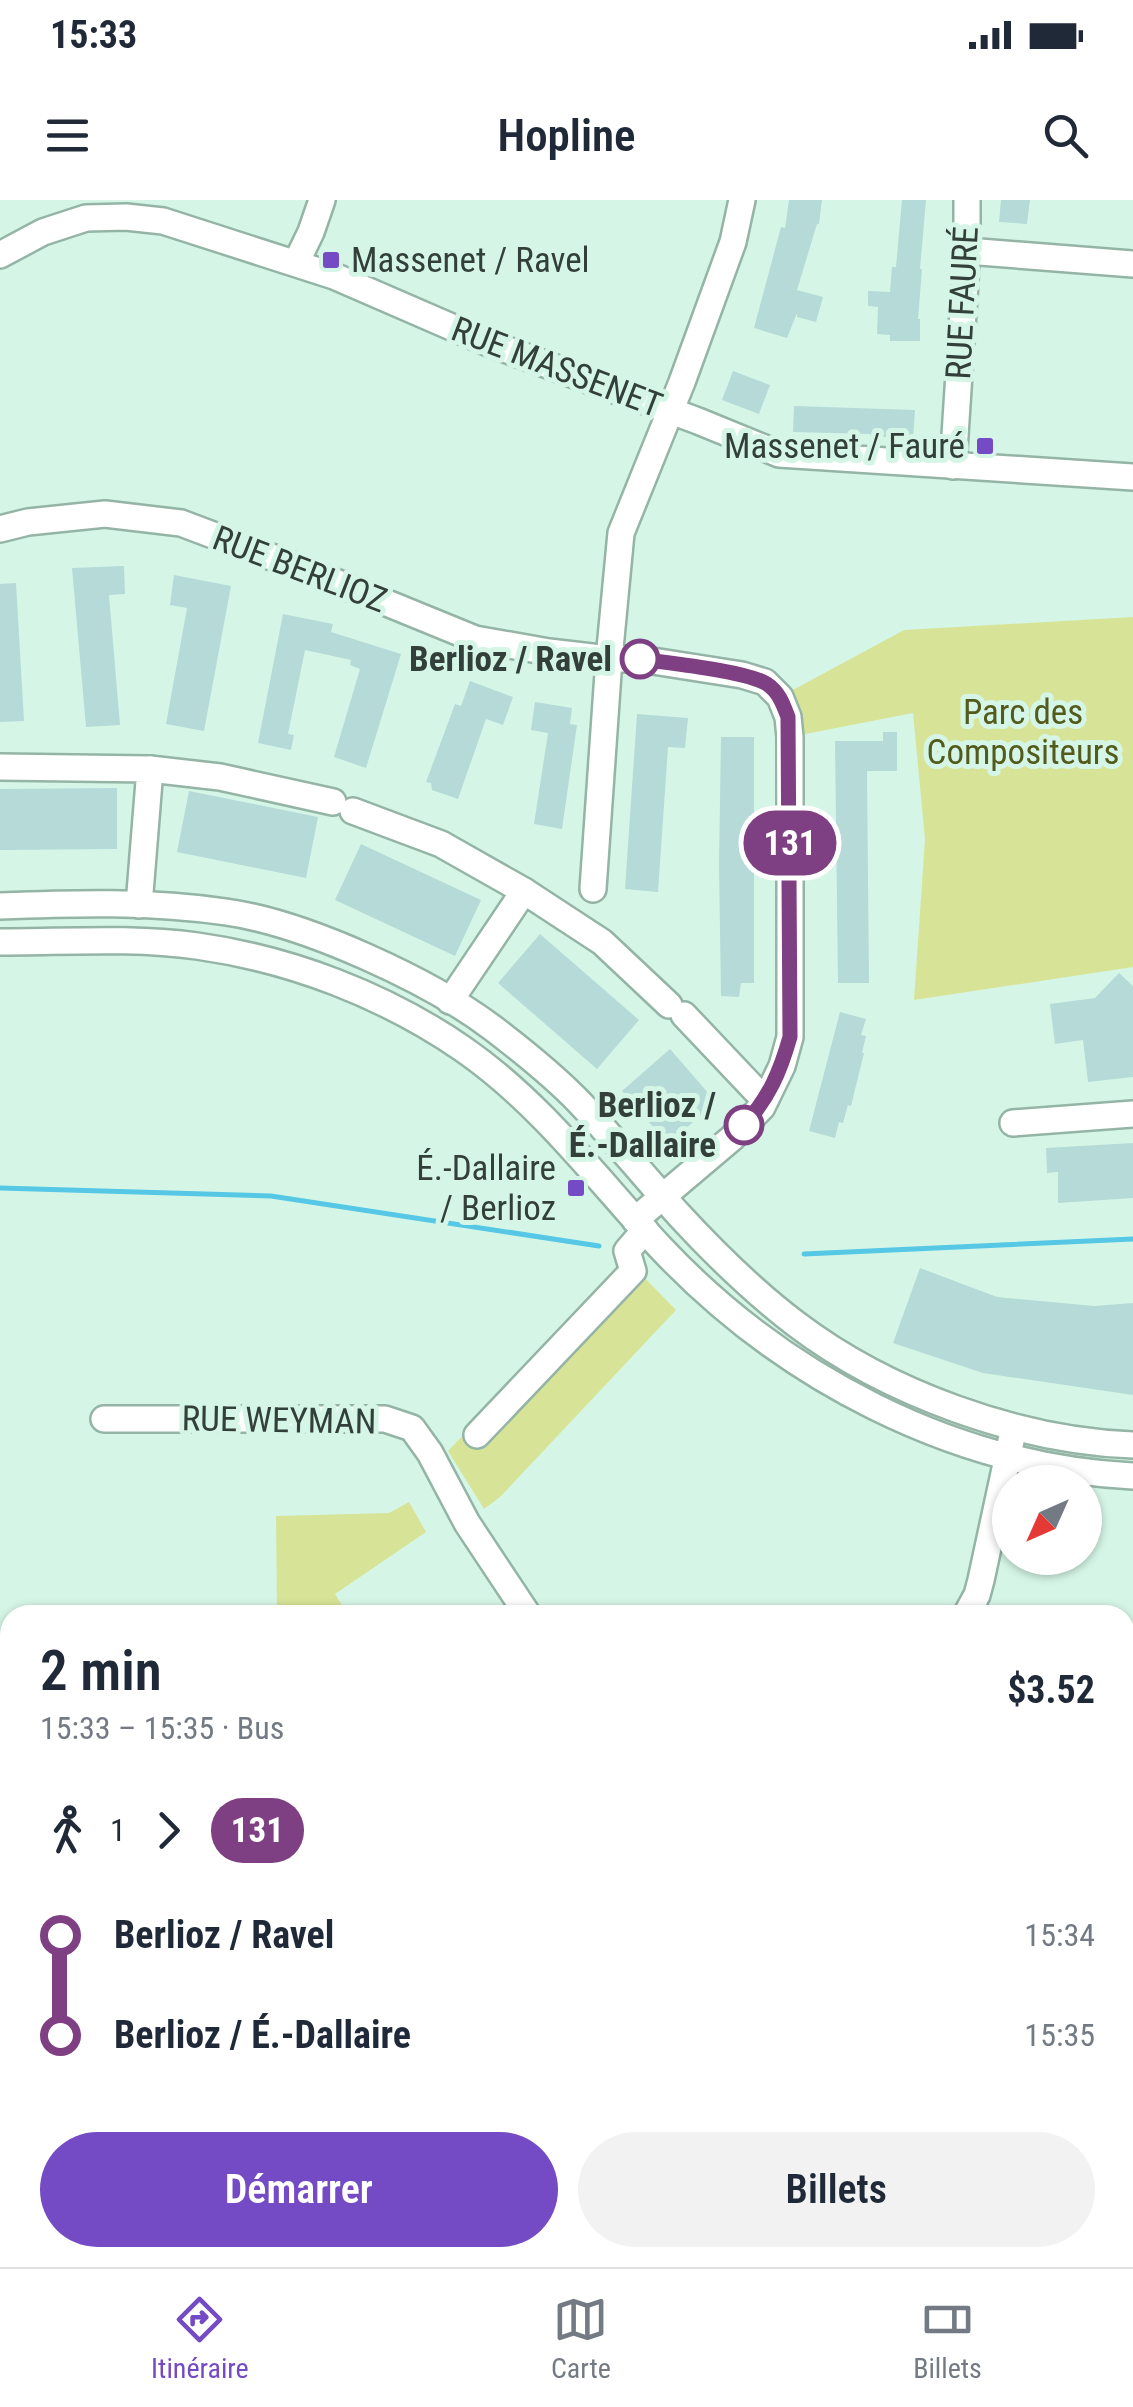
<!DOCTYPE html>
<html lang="fr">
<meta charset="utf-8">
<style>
body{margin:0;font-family:"Roboto Condensed",sans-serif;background:#f2f2f3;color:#1f2937;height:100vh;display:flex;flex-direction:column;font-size:38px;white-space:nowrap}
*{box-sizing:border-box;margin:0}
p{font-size:32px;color:#747a83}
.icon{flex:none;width:55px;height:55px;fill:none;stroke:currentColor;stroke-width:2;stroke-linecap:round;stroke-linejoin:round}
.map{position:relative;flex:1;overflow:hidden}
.panel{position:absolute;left:0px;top:1405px;width:1135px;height:662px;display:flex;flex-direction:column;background:#fff;border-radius:30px 30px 0 0;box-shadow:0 2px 8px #0004}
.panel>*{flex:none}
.badge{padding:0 20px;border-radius:32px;font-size:35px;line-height:65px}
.needle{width:65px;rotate:225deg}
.buttons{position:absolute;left:992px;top:1265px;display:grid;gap:20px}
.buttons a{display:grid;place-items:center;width:110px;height:110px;border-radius:50%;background:#fff;box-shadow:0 2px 8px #0004;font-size:50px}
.map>.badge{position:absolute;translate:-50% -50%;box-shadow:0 0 0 5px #fff}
.legs{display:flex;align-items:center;gap:15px;height:110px;padding:0 40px;font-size:32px}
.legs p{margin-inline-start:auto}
.headline{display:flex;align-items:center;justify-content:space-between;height:170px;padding:0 40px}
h1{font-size:55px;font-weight:600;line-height:75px}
.cta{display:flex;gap:20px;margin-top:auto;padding:20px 40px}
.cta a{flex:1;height:115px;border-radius:60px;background:#744bc4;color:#fff;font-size:40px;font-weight:600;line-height:115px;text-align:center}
.cta a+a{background:#f2f2f3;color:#1f2937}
ul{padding:0 40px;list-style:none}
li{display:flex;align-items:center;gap:35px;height:100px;font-size:38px}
li i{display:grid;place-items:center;width:15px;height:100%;margin:0 12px;background:currentColor}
li i::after{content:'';width:25px;height:25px;margin:-12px;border:8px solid;border-radius:50%;background:#fff}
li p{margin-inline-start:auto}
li:first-child i{background:linear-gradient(#0000 50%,currentColor 0)}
li:last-child i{background:linear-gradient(currentColor 50%,#0000 0)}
.status{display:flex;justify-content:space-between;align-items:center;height:70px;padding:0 50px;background:#fff;direction:ltr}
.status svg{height:28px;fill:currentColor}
header{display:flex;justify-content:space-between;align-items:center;height:130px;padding:0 40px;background:#fff;font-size:45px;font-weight:600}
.tab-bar{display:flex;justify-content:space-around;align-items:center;height:140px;border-top:2px solid #e0e1e3;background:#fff;font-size:28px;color:#747a83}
.tab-bar a{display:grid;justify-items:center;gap:5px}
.tab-bar .selected{color:#744bc4}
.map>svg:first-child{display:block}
.green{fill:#d7e498}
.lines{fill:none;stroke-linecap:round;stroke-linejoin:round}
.stream{stroke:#56c7e5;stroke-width:5}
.building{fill:#b5dad8}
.minor-casing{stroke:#94b4a6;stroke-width:30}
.minor{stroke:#fff;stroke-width:25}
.line-1-casing{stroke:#fff;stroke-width:22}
.line-1{stroke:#7e4082;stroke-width:15}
.poi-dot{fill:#744bc4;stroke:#d5f6e7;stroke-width:4}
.stop-1-dot{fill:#fff;stroke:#7e4082;stroke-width:5}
.labels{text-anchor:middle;stroke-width:10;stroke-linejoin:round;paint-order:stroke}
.poi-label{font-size:35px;fill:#323f3a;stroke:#d5f6e7;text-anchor:end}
.street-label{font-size:35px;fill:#323f3a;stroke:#d5f6e7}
.stop-label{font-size:35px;font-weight:bold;fill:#323f3a;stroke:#d5f6e7;text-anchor:end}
.park-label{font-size:35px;fill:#525a1c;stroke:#d5f6e7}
</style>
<div class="status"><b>15:33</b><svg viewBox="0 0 49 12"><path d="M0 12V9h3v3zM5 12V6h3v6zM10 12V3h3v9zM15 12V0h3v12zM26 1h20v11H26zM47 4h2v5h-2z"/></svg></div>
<header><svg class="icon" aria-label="menu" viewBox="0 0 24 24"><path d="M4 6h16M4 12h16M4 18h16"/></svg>Hopline<svg class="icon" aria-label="search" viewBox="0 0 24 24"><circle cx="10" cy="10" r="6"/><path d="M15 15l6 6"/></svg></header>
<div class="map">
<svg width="1133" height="2067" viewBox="0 0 1133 2067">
<rect width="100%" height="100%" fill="#d5f6e7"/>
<!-- green -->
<g class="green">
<polygon points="1133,417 1133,767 914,800 925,639 913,513 790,537 780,497 904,430"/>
<polygon points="629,1062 676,1110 500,1297 484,1309 448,1251"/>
<polygon points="409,1302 426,1332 335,1394 348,1415 277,1415 276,1316 389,1313"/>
<polygon points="1133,1831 1133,2067 773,2067 787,2058 1125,2058 1125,1836"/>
<polygon points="10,1872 10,2002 0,2004 0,1874"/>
</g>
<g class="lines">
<!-- stream -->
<g class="stream">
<polyline points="0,988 271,996 599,1046"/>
<polyline points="804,1054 1133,1039"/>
</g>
</g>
<!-- building -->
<g class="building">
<polygon points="789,0 822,0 819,24 817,24 797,90 823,97 816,122 797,117 797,113 787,138 754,128 781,27 785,28"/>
<polygon points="902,0 926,0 920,69 922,69 918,119 920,119 920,141 890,141 890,135 877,134 878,107 868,106 868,91 890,92 892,67 896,67"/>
<polygon points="1001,0 1030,0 1027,24 999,22"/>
<polygon points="733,171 770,185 759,214 722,200"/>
<polygon points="794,206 915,210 913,239 870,236 870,234 793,232"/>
<polygon points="124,366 125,394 109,395 120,525 86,527 72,368"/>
<polygon points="174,375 231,386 204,531 166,524 187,408 170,405"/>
<polygon points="16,383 24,521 0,522 0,384"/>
<polygon points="283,414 333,424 331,432 401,454 366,568 334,557 360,469 350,465 351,460 305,450 288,534 294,535 291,550 258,543"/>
<polygon points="470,481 513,497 503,525 486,519 458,599 432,590 431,583 426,582 455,504 461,506"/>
<polygon points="535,502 572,508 570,524 577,525 562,629 534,624 548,533 531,530"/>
<polygon points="637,514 688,518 685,548 668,547 658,692 625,689"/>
<polygon points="883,532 897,532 897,571 867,571 869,783 838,783 835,541 883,541"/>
<polygon points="721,537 754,537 754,783 741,783 739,797 721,796 719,664"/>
<polygon points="117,588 117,649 0,650 0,589"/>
<polygon points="189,591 318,617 306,678 177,652"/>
<polygon points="361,644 481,700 455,756 335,700"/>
<polygon points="540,734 639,820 597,869 498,783"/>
<polygon points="1119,773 1133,786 1133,877 1088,882 1083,840 1055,844 1050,804 1095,798"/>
<polygon points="840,812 866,819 861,835 866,836 862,853 864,853 851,906 848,905 843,923 839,922 835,938 809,931"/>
<polygon points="670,849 716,902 668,944 622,891"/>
<polygon points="1133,943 1133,998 1058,1003 1058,972 1047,973 1046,948"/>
<polygon points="920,1068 997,1097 1094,1106 1133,1103 1133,1195 983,1173 893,1143"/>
</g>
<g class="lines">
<defs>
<g id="minor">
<polyline points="967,51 1133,64"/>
<polyline points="0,55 43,32 86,18 126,17 163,21 334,76 486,142 698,221 779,254 1133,277"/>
<polyline points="296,63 311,32 322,0"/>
<polyline points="953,266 967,51 967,0"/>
<polyline points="0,329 28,322 105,314 181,323 311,372 475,439 549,452 609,459 640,459 742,475 765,482 780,497 788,517 790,537 790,837 782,866 762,907 732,938 635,1020"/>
<polyline points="0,567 150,569 139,705"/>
<polyline points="150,569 220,577 333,602"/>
<polyline points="353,611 441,644 524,691 450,801"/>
<polyline points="593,689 609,459 621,333 682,182 733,42 742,0"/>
<polyline points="524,691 602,742 669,805"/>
<path d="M0 706C75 703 151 701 226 712 305 723 431 781 494 829 524 852 554 876 580 903 615 940 646 979 680 1016 716 1055 754 1092 796 1124 887 1193 1019 1241 1133 1245"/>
<path d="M0 742C65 742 132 737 197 746 290 759 385 795 463 849 541 903 597 979 660 1047 782 1177 954 1267 1133 1276"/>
<polyline points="684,815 756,891 766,898"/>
<polyline points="1013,923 1133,914"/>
<polyline points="104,1219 385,1219 412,1228 430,1253 467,1323 528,1415"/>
<polyline points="477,1235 633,1071 627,1051 645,1030"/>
<polyline points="966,1415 977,1395 981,1380 1011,1241"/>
<polyline points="1125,1818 1133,1812"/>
<polyline points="746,2067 761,2058"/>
</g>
</defs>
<!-- minor casing -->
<use href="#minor" class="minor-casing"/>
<!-- minor -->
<use href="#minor" class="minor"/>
</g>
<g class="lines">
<defs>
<path id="line-1" d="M640 459C668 463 747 471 767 484 779 492 783 504 788 517L790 837C780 872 769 898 744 925"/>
</defs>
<!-- line-1 casing -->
<use href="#line-1" class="line-1-casing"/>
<!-- line-1 -->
<use href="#line-1" class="line-1"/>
</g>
<!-- markers -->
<g class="poi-dot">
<rect x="321" y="50" width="20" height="20" rx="5"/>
<rect x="975" y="236" width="20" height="20" rx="5"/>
<rect x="566" y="978" width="20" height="20" rx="5"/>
</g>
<g class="stop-1-dot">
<circle cx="640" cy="459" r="18"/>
<circle cx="744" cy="925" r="18"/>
</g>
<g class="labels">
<!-- poi labels -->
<g class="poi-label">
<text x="351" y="72" text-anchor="start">Massenet / Ravel</text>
<text x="965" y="258">Massenet / Fauré</text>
<text x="556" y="980">É.-Dallaire<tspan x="556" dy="40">/ Berlioz</tspan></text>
</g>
<!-- street labels -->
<g class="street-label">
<text transform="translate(962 103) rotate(-87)" y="12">RUE FAURÉ</text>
<text transform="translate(557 167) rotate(21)" y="12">RUE MASSENET</text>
<text transform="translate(300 369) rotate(21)" y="12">RUE BERLIOZ</text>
<text transform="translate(279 1220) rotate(1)" y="12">RUE WEYMAN</text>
</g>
<!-- stop labels -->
<g class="stop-label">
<text x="612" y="471">Berlioz / Ravel</text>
<text x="716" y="917">Berlioz /<tspan x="716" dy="40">É.-Dallaire</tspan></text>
</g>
<!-- park labels -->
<g class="park-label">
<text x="1023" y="524">Parc des<tspan x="1023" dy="40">Compositeurs</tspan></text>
</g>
</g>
</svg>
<div class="buttons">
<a><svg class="needle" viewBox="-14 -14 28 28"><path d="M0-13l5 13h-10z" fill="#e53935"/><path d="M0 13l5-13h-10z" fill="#747a83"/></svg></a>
</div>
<b class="badge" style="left:790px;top:643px;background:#7e4082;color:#fff">131</b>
<section class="panel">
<div class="headline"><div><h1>2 min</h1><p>15:33 – 15:35 · Bus</p></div><b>$3.52</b></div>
<div class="legs"><svg class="icon" aria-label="walk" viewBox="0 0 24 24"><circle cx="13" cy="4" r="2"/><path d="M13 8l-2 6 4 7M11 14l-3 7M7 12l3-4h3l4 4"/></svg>1<svg class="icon" aria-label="forward" viewBox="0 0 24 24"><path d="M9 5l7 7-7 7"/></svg><b class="badge" style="background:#7e4082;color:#fff">131</b></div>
<ul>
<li><i style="color:#7e4082"></i><b>Berlioz / Ravel</b><p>15:34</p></li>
<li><i style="color:#7e4082"></i><b>Berlioz / É.-Dallaire</b><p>15:35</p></li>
</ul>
<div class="cta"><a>Démarrer</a><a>Billets</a></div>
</section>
</div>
<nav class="tab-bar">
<a class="selected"><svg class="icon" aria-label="directions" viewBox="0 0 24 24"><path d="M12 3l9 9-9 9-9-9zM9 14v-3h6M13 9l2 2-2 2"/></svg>Itinéraire</a>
<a><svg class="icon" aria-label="map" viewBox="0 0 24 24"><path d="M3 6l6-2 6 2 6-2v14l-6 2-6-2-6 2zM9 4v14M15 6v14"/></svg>Carte</a>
<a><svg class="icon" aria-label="tickets" viewBox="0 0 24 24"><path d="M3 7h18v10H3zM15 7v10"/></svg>Billets</a>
</nav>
